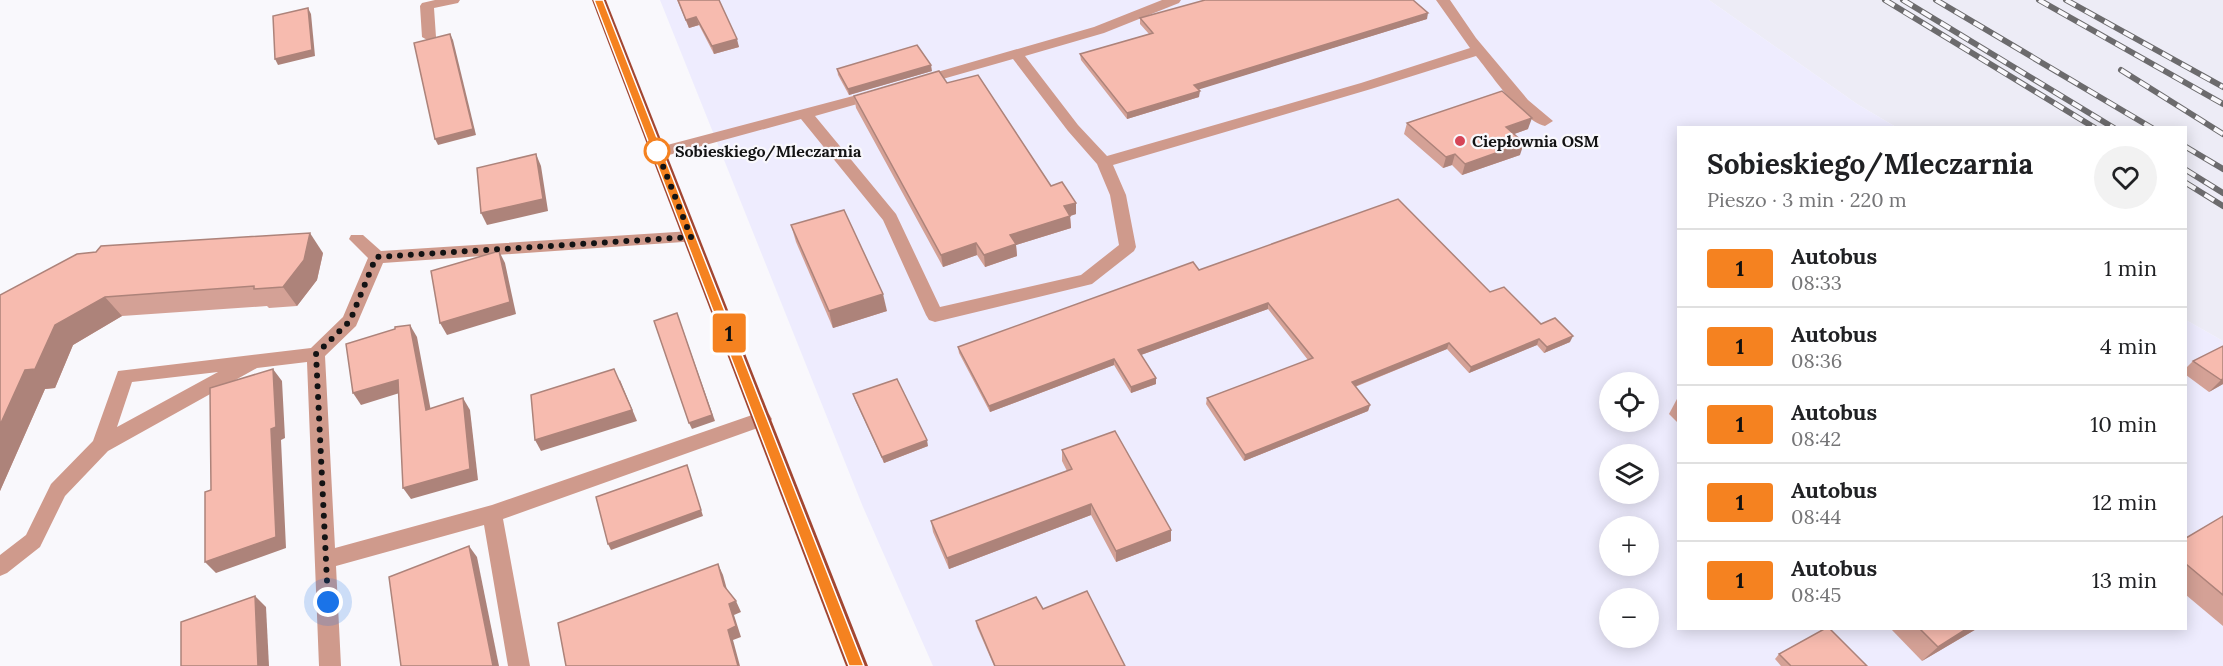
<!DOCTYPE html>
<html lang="pl">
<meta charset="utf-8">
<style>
body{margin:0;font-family:Lora,serif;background:#f2f2f2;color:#202124;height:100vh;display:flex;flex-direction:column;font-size:22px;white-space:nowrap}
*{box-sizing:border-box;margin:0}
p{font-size:20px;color:#757577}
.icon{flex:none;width:33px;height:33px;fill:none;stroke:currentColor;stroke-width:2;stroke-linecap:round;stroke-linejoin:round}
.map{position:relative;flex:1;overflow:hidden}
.sheet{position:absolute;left:1677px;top:126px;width:510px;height:504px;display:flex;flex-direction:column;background:#fff;border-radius:0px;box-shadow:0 3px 15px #0003}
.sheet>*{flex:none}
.badge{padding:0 12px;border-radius:4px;font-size:21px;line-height:39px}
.buttons{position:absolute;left:1599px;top:372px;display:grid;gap:12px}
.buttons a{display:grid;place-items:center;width:60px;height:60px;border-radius:50%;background:#fff;box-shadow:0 3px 15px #0003;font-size:30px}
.you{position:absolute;width:30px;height:30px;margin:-15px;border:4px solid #fff;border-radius:50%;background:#1a73e8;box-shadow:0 0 0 9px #1a73e833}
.map>.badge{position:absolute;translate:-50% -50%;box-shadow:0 0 0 3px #fff}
.round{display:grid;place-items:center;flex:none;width:63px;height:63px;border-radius:32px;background:#f2f2f2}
.overview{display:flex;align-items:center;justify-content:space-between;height:102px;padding:0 30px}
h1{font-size:28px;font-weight:800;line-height:45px}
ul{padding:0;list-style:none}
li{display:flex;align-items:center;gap:18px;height:78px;padding:0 30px;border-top:2px solid #e0e0e0}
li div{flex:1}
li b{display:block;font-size:22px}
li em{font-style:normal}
li .badge{min-width:66px;font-weight:700;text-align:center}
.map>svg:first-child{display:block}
.built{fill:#edecf6}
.industrial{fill:#eeecfe;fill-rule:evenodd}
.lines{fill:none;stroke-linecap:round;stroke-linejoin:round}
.minor{fill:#cf9a8c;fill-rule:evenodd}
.major{fill:#a24631;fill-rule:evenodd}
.rail-casing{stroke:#6c6b6d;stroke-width:6}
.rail{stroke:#f9f8fc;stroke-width:4;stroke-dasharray:11;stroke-linecap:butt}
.wall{fill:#d4a196}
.shaded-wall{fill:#ad837a}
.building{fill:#f7bbaf;stroke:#ad837a;stroke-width:1.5}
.line{fill:#f58220;stroke:#fff;stroke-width:1.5}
.walk{stroke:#131314;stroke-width:6;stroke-dasharray:0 10.8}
.poi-dot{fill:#d64557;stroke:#f9f8fc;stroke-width:2}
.stop-dot{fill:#fff;stroke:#f58220;stroke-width:3}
.labels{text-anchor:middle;stroke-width:4.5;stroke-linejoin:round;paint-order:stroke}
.poi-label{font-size:16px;font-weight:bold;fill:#131314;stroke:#f9f8fc;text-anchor:start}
.stop-label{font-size:16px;font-weight:bold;fill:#131314;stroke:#f9f8fc;text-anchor:start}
</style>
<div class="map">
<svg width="2223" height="666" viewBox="0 0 2223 666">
<rect width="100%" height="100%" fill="#f9f8fc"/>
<!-- built -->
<polygon class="built" points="1709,0 2223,0 2223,341 2186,320 2186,128 1896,127 1857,104"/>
<!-- industrial -->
<path class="industrial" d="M660 0H1709L1857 104 1896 127 1678 128V628H2186V320L2223 341V666H933L863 507ZM1610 382H1648V422H1610ZM1610 454H1648V494H1610ZM1610 526H1648V566H1610ZM1610 598H1648V638H1610Z"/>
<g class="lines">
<!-- minor -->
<g class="minor">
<polygon points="435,0 460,0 458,3 434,8 436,37 429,41 422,37 420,6 422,3"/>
<path d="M1162 0H1181L1179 3 1104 33 1025 56 1078 125 1107 156 1361 83 1470 48 1436 0H1450L1476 38 1528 100 1553 121 1545 126C1521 120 1492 75 1476 56L1371 89 1113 165 1126 195 1136 247 1134 251 1092 284 935 322 929 320 926 315 883 220 801 119 658 158 650 153 652 149 872 91H882L884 94 882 97 815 116 896 214 940 307 1081 275 1119 245 1110 195 1097 164 1068 131 1013 59 918 86 911 82 913 79 1094 27Z"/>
<path d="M691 231 697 233 699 237 697 241 383 263 356 326 325 356 335 548 492 505 755 414 762 411 769 414 772 419 769 424 503 519 530 666H508L484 525 336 566 341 666H319L307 362 257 368 108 451 65 496 40 547 7 573 0 576V555L26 535 51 484 93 441 118 371 311 348 343 317 368 258 349 239 351 235H363L381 251ZM218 372 117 427 132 382Z"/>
</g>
<!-- major -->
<polygon class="major" points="592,0 606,0 868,666 846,666"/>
<defs>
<g id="rail">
<polyline points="1885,0 2095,128"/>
<polyline points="1903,0 2114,128"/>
<polyline points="1936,0 2152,128"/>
<polyline points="2039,0 2223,104"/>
<polyline points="2066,0 2223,87"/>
<polyline points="2121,70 2223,134"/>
<polyline points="2186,147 2223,169"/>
<polyline points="2186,170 2223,193"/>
<polyline points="2186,183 2223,206"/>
</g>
</defs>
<!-- rail casing -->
<use href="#rail" class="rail-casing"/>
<!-- rail -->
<use href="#rail" class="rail"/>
</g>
<!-- wall -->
<g class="wall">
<polygon points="677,0 719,0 739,47 714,54 699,25 689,28"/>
<polygon points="1140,18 1427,19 1198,89 1199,97 1127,119 1081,60 1080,54 1149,34 1140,24"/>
<polygon points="837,69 932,71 849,95 838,75"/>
<polygon points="947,83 1051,186 1076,214 1070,216 1071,228 1016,245 1017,256 985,267 977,255 943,267 856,108 854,96"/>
<polygon points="1407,123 1528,129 1514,134 1520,155 1462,175 1452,165 1443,168 1404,134"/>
<polygon points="791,225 887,311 833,328 796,242"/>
<polygon points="323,253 317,280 297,306 269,308 267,306 122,316 73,345 55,388 45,389 0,491 0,295"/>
<polygon points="1199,270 1490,292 1570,342 1544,353 1537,345 1469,373 1447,349 1355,387 1370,405 1368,411 1244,461 1206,404 1207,398 1308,360 1268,309 1141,355 1156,378 1156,384 1131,393 1114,365 990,412 959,353 958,347"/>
<polygon points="2223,346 2223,384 2209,392 2186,375 2186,368 2193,361"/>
<polygon points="853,394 928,446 884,463 855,400"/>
<polygon points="1678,397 1678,423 1669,414"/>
<polygon points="1062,450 1171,541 1116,562 1091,515 949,569 933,532 931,521 1067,471 1062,461"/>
<polygon points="2223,516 2223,626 2186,595 2186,538"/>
<polygon points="1043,609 1125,666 994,666 977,627 976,621"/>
<polygon points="1890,628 1978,628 1922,661"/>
<polygon points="1779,654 1867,666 1781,666 1775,659"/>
</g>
<!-- shaded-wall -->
<g class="shaded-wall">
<polygon points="308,8 311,14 315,56 278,65 275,59"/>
<polygon points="1428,13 1427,19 1194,91 1194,85"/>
<polygon points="696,17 699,25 689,28 686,20"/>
<polygon points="450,34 453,40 476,135 438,145 435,139"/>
<polygon points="737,39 739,47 714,54 712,46"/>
<polygon points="931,65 932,71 849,95 848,89"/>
<polygon points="1200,91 1199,97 1127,119 1127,113"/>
<polygon points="1532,118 1528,129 1503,138 1506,127"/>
<polygon points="1524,143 1520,155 1462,175 1465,164"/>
<polygon points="536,154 541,166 548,211 487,225 481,213"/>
<polygon points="1455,154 1452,165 1443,168 1446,157"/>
<polygon points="1076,203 1076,214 1070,216 1071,228 1016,245 1017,256 985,267 984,255 1010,235 1064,206"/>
<polygon points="310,233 323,253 317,280 297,306 283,287"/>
<polygon points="976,243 977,255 943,267 941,255"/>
<polygon points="499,251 505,263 516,314 447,335 440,323"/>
<polygon points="883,294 887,311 833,328 829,311"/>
<polygon points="105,297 122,316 73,345 55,388 45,389 0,491 0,425 25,370 55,325"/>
<polygon points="1268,303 1268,309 1138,356 1138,350"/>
<polygon points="679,319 715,421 692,429 689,423"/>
<polygon points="410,325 417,337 433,422 426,410"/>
<polygon points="1573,336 1570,342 1544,353 1547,347"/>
<polygon points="1539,339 1537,345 1469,373 1471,367"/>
<polygon points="1449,343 1447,349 1351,388 1352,382"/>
<polygon points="1114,359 1114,365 990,412 989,406"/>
<polygon points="273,369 282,381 285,438 281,440 286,548 216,573 205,562"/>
<polygon points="1156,378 1156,384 1131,393 1131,387"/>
<polygon points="2223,379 2223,384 2209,392 2221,380"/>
<polygon points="398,380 406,391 361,405 353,393"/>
<polygon points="620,380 637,421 541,451 535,440"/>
<polygon points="463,398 470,410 478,480 411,499 403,488"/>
<polygon points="1370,405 1368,411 1244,461 1245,455"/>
<polygon points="927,440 928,446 884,463 882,457"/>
<polygon points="687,465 703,516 611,550 608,544"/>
<polygon points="1091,504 1091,515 949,569 947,558"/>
<polygon points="1171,530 1171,541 1116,562 1116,551"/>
<polygon points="469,546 477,557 499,666 493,666"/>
<polygon points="718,564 723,575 729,597 724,586"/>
<polygon points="255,596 266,607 269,666 258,666"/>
<polygon points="736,601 741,612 734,615 741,637 733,640 740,666 738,666 728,630 729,604"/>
<polygon points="1968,628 1978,628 1922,661 1938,647"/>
</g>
<!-- building -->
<g class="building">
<polygon points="678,0 719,0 737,39 712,46 696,17 686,20"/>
<polygon points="1205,0 1413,0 1428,13 1194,85 1200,91 1127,113 1080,54 1153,33 1140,18"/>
<polygon points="308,8 312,50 275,59 273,16"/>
<polygon points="450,34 473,129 435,139 414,43"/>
<polygon points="917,45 931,65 848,89 837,69"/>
<polygon points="939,71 947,83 978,75 1051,186 1062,182 1076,203 1064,206 1070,216 1010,235 1016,244 984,255 976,243 941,255 854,96"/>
<polygon points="1502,91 1532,118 1506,127 1524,143 1465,164 1455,154 1446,157 1407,123"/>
<polygon points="536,154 543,199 481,213 477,168"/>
<polygon points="1398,199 1490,292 1504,287 1541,324 1555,318 1573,336 1547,347 1539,339 1471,367 1449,343 1352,382 1370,405 1245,455 1207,398 1313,358 1268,303 1138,350 1156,378 1131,387 1114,359 989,406 958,347 1193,262 1199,270"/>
<polygon points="844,210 883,294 829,311 791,225"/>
<polygon points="310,233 304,260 283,287 254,289 254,286 105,297 55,325 35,369 25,370 0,425 0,295 77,254 96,252 101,246"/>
<polygon points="499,251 510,302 440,323 431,271"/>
<polygon points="677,313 712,415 689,423 654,321"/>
<polygon points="410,325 426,410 463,398 470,469 403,488 398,380 353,393 346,344 395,329 395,327"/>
<polygon points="2223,346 2223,379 2221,380 2193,361"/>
<polygon points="273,369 276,427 271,429 276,537 205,562 205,492 211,490 210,388"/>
<polygon points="614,369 632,410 535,440 531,395"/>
<polygon points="897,379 927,440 882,457 853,394"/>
<polygon points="1115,431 1171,530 1116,551 1091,504 947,558 931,521 1072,469 1062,450"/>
<polygon points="687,465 701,510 608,544 596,497"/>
<polygon points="2223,516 2223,595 2186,564 2186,538"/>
<polygon points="469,546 493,666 401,666 389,577"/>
<polygon points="718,564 724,586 736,601 729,604 736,626 728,630 738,666 566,666 558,623"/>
<polygon points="1087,591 1125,666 995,666 976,621 1036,597 1043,609"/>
<polygon points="255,596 258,666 181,666 181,622"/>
<polygon points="1826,628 1829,628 1867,666 1791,666 1779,654"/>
<polygon points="1919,628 1968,628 1938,647"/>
</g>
<!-- line -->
<polygon class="line" points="594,0 603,0 864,666 849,666"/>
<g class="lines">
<!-- walk -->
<polyline class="walk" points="328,602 316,354 350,321 376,257 691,237 657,151"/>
</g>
<!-- markers -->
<circle class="poi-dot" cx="1460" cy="141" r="6"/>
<circle class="stop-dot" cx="657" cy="151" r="12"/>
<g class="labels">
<!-- poi labels -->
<g class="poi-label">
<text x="1472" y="147">Ciepłownia OSM</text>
</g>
<!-- stop labels -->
<g class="stop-label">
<text x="675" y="157">Sobieskiego/Mleczarnia</text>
</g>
</g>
</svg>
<div class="buttons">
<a><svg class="icon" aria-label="locate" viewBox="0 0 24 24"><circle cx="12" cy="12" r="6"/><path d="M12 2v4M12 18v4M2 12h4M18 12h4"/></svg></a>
<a><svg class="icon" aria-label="layers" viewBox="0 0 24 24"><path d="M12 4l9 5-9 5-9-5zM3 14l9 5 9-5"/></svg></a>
<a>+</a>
<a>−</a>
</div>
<div class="you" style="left:328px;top:602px"></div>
<b class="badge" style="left:729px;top:333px;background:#f58220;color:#111">1</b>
<section class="sheet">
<div class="overview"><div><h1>Sobieskiego/Mleczarnia</h1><p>Pieszo · 3 min · 220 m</p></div><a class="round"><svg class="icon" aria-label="heart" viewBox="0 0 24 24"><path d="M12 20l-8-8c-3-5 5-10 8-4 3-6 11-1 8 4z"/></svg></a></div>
<ul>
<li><span class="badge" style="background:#f58220;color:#111">1</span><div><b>Autobus</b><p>08:33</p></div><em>1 min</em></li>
<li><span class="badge" style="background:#f58220;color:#111">1</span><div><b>Autobus</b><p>08:36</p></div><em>4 min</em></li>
<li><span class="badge" style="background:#f58220;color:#111">1</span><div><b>Autobus</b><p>08:42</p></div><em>10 min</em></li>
<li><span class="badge" style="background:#f58220;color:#111">1</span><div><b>Autobus</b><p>08:44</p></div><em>12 min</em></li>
<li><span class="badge" style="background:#f58220;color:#111">1</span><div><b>Autobus</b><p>08:45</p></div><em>13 min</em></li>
</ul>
</section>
</div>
